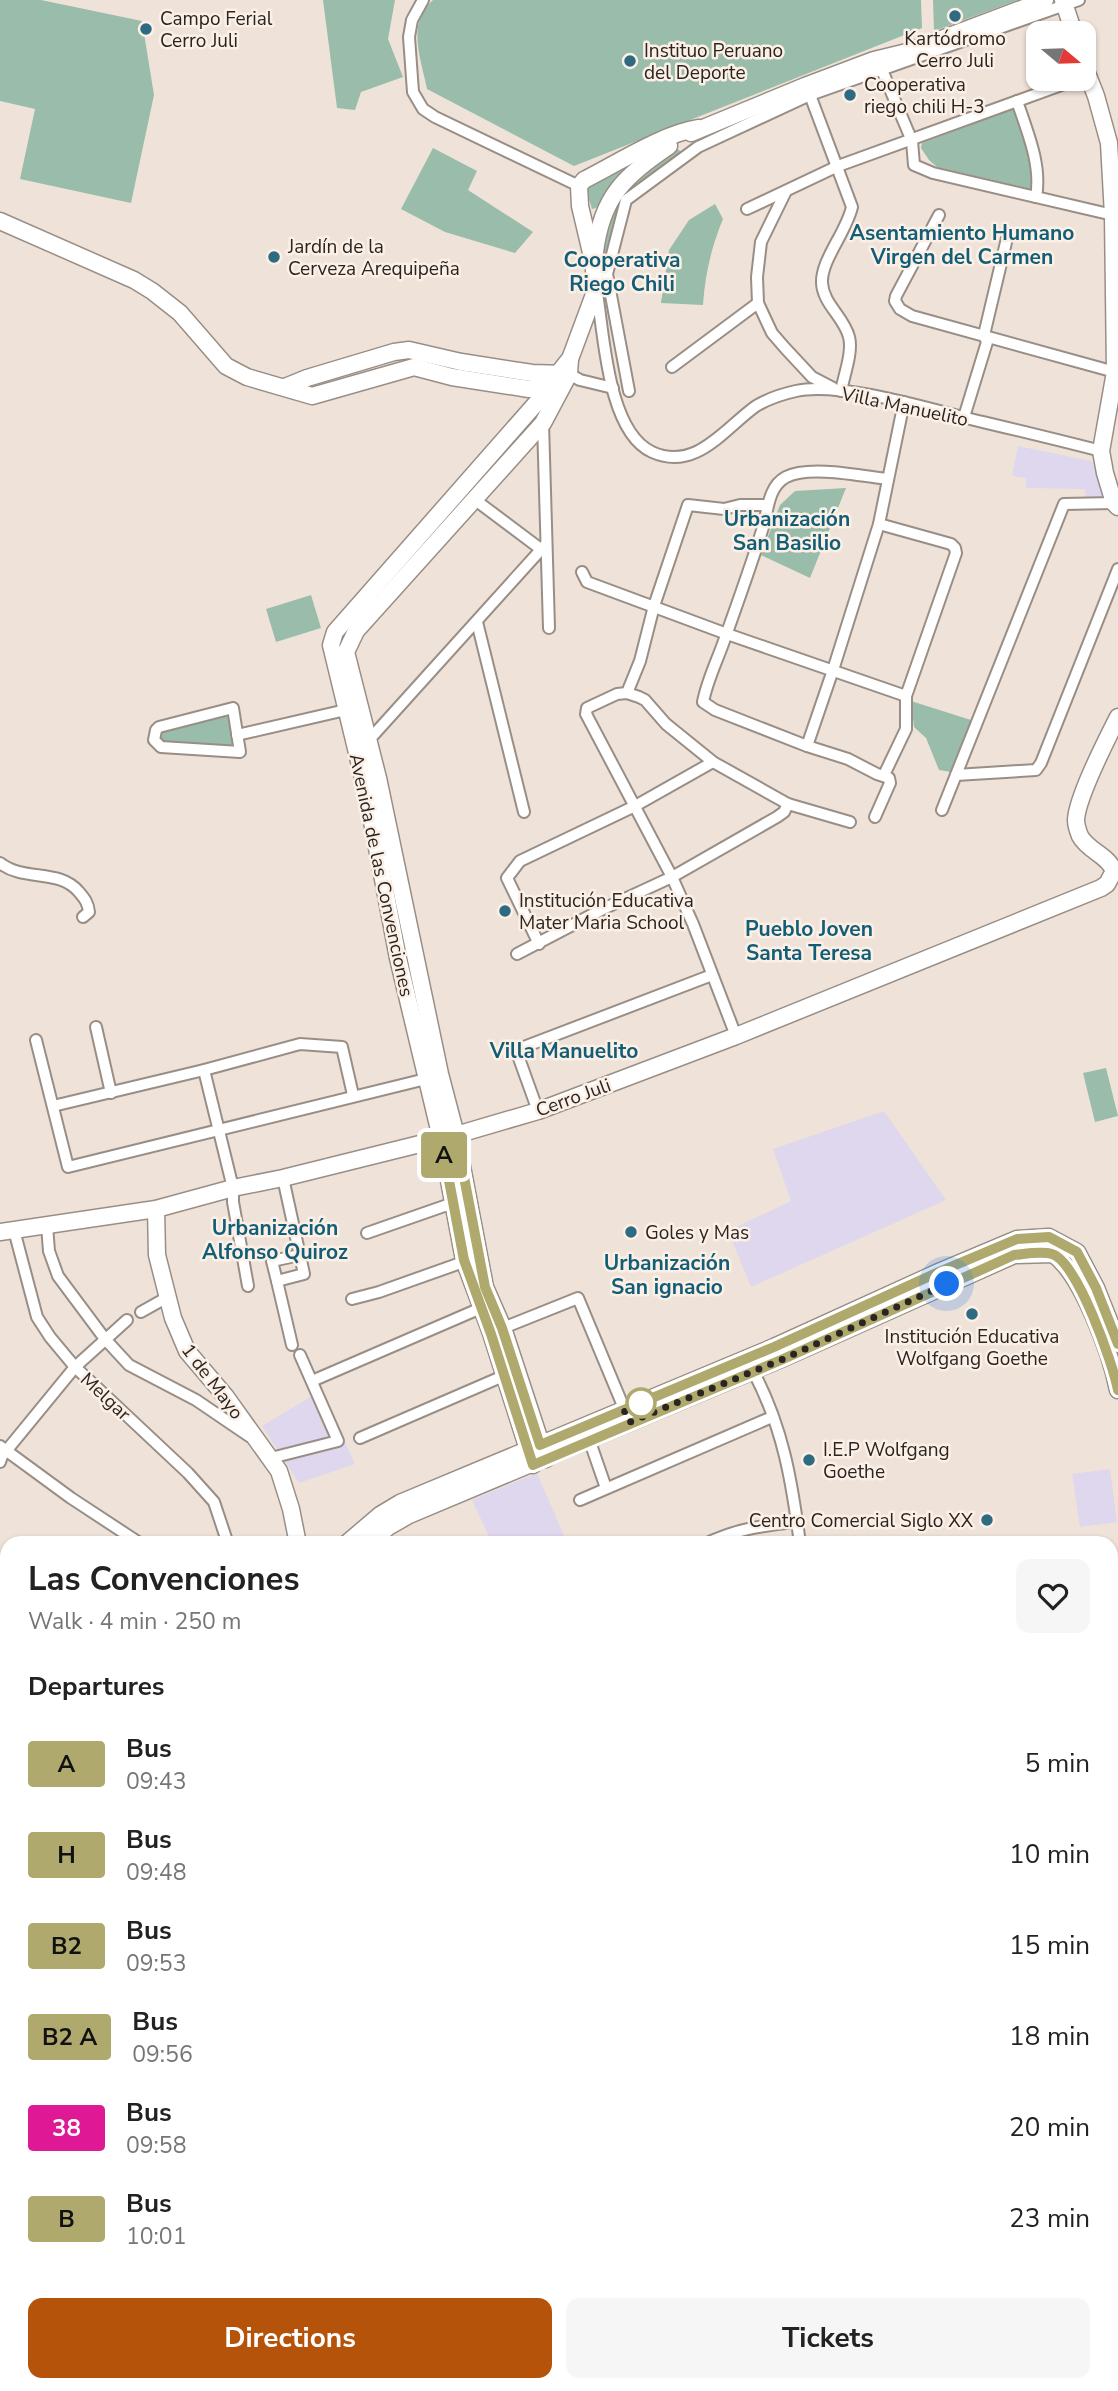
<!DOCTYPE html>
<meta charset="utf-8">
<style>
body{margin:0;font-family:"Nunito Sans",sans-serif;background:#f6f6f6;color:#222;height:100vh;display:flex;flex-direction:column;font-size:26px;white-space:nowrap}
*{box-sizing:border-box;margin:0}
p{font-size:23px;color:#767676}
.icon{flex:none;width:38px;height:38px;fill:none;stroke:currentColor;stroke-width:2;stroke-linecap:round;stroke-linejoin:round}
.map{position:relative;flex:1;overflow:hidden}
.details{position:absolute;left:0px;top:1536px;width:1118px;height:856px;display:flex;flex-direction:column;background:#fff;border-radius:21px 21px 0 0;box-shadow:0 2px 5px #0004}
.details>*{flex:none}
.badge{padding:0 14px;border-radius:5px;font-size:24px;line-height:46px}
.needle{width:46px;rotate:109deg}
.buttons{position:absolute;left:1026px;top:21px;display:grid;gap:14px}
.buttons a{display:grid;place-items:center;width:70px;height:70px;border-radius:14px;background:#fff;box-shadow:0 2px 5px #0004;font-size:35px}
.you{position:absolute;width:35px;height:35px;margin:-18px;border:5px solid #fff;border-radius:50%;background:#1a73e8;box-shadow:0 0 0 10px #1a73e833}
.map>.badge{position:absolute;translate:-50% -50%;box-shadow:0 0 0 4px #fff}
h2{padding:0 28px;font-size:26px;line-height:63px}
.round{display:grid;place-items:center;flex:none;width:74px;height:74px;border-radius:14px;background:#f6f6f6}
.head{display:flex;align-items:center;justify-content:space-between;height:119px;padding:0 28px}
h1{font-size:33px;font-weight:700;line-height:52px}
.action{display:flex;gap:14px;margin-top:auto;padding:14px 28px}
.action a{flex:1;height:80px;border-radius:14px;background:#b45309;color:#fff;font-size:28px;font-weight:700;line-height:80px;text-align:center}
.action a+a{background:#f6f6f6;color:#222}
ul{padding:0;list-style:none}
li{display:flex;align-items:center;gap:21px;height:91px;padding:0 28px}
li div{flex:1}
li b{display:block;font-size:26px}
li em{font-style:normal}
li .badge{min-width:77px;font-weight:700;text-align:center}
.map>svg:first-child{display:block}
.industrial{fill:#ded7ed}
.green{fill:#99bdaa}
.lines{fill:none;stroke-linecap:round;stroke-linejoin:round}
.highway-tunnel{stroke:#c8bdb4;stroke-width:19;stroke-dasharray:19 10;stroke-linecap:butt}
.street-casing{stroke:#998e85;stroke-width:14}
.secondary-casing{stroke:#998e85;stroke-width:19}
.primary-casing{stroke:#998e85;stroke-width:21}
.highway-casing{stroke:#998e85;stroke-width:23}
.street{stroke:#fff;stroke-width:10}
.secondary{stroke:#fff;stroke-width:16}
.primary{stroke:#fff;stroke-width:18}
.highway{stroke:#fff;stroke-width:19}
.line-casing{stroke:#fff;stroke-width:16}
.line{stroke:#afa96e;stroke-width:10}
.walk{stroke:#2a2522;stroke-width:7;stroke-dasharray:0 12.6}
.poi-dot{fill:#2e6a81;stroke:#fcf0e6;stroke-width:2.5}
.stop-dot{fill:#fff;stroke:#afa96e;stroke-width:3.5}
.labels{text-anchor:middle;stroke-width:5;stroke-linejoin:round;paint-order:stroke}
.poi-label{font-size:19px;fill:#2a2522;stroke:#fcf0e6;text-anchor:start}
.street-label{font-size:19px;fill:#2a2522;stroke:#fcf0e6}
.neighbourhood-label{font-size:21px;font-weight:bold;fill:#125e77;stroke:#fcf0e6}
</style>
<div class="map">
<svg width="1118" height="2391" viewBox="0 0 1118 2391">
<rect width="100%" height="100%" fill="#efe3d9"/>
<!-- industrial -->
<g class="industrial">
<polygon points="1018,446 1091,461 1096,464 1103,498 1086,499 1085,489 1026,488 1026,478 1012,476"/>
<polygon points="884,1111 946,1200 751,1287 728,1231 791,1201 773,1149"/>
<polygon points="322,1390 355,1464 299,1483 262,1426"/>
<polygon points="1110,1469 1117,1522 1080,1527 1072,1474"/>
<polygon points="537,1473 565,1538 553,1543 492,1543 472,1500"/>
</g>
<!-- green -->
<g class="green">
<polygon points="0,0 41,0 142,21 154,95 131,203 20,179 35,109 0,101"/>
<polygon points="323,0 395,0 388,39 403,77 361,92 355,110 337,108"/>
<path d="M433 0H921L922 28 574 166 427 89C421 58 406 24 433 0Z"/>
<polygon points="933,0 1018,0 934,31"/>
<polygon points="1013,109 1016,110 1027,146 1032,185 1030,189 937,167 929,160 921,148 922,143"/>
<polygon points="433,148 477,171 468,190 533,232 515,253 445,232 401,209"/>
<polygon points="676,148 683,153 629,197 606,269 600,267 600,260 616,204 636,181"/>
<polygon points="624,165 629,167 596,208 592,209 587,193 589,184"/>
<path d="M715 204 723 219C711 248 705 275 703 305L661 303 669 250 689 220Z"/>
<polygon points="846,488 810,578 761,555 780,505 795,491"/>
<polygon points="311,595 321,628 276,642 266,609"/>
<polygon points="911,701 971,720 951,772 939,770 926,738 914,727"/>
<polygon points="230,713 236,747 164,744 159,740 161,730"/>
<polygon points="1106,1068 1118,1116 1095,1122 1083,1073"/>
<polygon points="0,1641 7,1645 7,2063 3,2070 0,2068"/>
<polygon points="1118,2303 1118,2391 1080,2391 1082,2385 1111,2385 1111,2306"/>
<polygon points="262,2385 364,2385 363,2391 279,2391"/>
</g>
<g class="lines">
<!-- highway-tunnel -->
<polyline class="highway-tunnel" points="863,2391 865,2385"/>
<defs>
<g id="street">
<polyline points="423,0 412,20 409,37 413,92 423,109 435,117 579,186"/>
<polyline points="878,65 882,70 912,141 914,165 933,173 1113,215"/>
<path d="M810 95 852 207C846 233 821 260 822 283 823 304 844 317 849 337 853 352 844 375 841 391"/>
<path d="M1017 101C1027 131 1042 165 1036 197"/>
<polyline points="786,191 761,242 757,277 758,303 772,333 785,348 812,377 833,388"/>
<polyline points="747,209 838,166 1078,79"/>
<polyline points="939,215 896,296 895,301 900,309 912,316 1115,372"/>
<path d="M597 293C604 336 608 432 652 452 696 472 725 428 756 406 768 399 782 394 796 391 837 382 920 406 962 417 1008 428 1055 439 1101 451"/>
<polyline points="672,367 758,303"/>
<polyline points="569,374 580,380 613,388"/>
<polyline points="629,391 607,274 626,200 698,147 810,95 1079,0"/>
<polyline points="964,417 987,342 984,335 1008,234"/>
<polyline points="543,423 549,628"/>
<polyline points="474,499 542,550"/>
<polyline points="879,524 951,544 955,548 956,553 906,696 906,729 884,775"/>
<polyline points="582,572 587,582 727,634 906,696"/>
<polyline points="477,622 524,812"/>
<polyline points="627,693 640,661 654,606 688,505 724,509 740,505 767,505"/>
<polygon points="233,708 240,752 161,747 154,740 156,730 159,727"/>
<polyline points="237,735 350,709"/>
<polyline points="369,740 546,544"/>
<polyline points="807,746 833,670 879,524 904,402"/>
<polyline points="956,775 1036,770 1041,763 1118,569"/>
<polyline points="942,810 1064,504 1114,503"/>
<path d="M875 817 890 783 889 778 877 774 848 759 807 746 715 710 703 702C707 681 717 661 724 641 738 602 752 563 764 524 768 508 769 486 786 477 809 465 862 476 887 479"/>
<path d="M0 863C24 882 59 868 79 892 85 899 88 903 89 912L83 917"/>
<polyline points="539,944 507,878 520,861 635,806 713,762"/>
<polyline points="517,954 603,909 672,877 777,817 784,812 788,804"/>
<polyline points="96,1027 111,1093"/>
<polyline points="736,1036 693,924 672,877 586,714 587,708 617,694 627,693 639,697 645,700 666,724 713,762 788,804 850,822"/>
<polyline points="36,1040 68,1167 430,1078"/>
<polyline points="204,1070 233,1188 233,1202 248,1286"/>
<polyline points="53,1106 204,1070 300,1044 342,1047 353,1095"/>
<polyline points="538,1111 516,1050 712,975"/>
<polyline points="283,1178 304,1274 277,1281 292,1345"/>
<polyline points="47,1226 49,1251 58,1276 105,1339 129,1365 196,1400 249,1436"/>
<polyline points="14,1230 37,1317 50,1337 75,1367 188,1473 214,1502 228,1544"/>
<polyline points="367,1233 453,1203"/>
<polyline points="277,1281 272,1261 300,1255"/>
<polyline points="352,1299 379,1292 469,1260"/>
<polyline points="141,1312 166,1298"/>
<polyline points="498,1330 578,1298 626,1413"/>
<path d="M753 1371C783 1427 792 1482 800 1544"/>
<polyline points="312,1381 481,1308"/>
<polyline points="360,1438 508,1374"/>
<polyline points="589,1439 606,1488"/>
<polyline points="0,1446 71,1498 141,1544"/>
<polyline points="271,1458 338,1441 300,1355"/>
<polyline points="0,1462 2,1456 75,1367 127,1320"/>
<polyline points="580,1500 772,1417"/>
<path d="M705 1544C739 1528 761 1526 797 1522"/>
<polyline points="1111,1687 1118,1686"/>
<polyline points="1111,2159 1118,2161"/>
<polyline points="0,2245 7,2247"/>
<polyline points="233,2385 250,2391"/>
<polyline points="674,2385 691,2391"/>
<polyline points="67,2391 68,2385"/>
<polyline points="379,2391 380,2385"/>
<polyline points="479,2391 481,2385"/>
</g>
<g id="secondary">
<polyline points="1063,0 1074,33"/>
<polyline points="1083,63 1096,96 1109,143 1113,215 1115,372 1101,451 1105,473 1114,503 1118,507"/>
<polyline points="691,133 805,86 874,60 907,52 1045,0"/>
<polyline points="0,221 134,280 152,291 180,313 226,366 247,377 312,396 414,367 452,377 529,389 556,388"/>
<path d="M595 252C602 196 624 177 669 146"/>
<polyline points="285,387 307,378 394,352 409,350 461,362 532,373 565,374"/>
<polyline points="156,1209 157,1255 173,1318 187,1351 226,1397 279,1471 291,1509 298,1544"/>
<path d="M0 1232 156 1209 233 1188 283 1178 456 1135 538 1111 736 1036 1101 888 1107 884 1114 871C1108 855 1088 851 1080 836 1078 831 1076 825 1076 820 1077 797 1107 739 1118 717"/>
<path d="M546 1459 503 1328 485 1287 456 1135 440 1074 378 778 346 652 356 631 543 423 569 374 570 359 596 289 593 261 580 206 579 186 584 180C616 164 664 133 699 128"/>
<path d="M533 1465 491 1333 464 1260 441 1138 398 958 366 790 331 645 335 632 539 400C551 386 558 372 570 359"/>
<polyline points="346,1544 380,1515 400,1503 774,1347 941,1271 1017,1239 1049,1237 1077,1252 1096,1288 1118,1343"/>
<path d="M369 1544 388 1527 409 1515 781 1359 1014 1255 1053 1254C1082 1274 1111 1354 1118 1390"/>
<polyline points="0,1628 7,1632"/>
<polyline points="1111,1832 1118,1822"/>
<polyline points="1111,1895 1118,1886"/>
<polyline points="587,2391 589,2385"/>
</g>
<g id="primary">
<polyline points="0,2091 7,2089"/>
<polyline points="0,2147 7,2146"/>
<polyline points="819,2385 821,2391"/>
<polyline points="839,2385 846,2391"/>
<polyline points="958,2385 966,2391"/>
<polyline points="883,2391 902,2387 923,2391"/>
</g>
<g id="highway">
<polyline points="1111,1853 1118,1843"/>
<polyline points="1111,1878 1118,1868"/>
</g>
</defs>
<!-- street casing -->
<use href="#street" class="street-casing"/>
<!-- secondary casing -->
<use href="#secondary" class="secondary-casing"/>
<!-- primary casing -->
<use href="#primary" class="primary-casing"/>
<!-- highway casing -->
<use href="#highway" class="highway-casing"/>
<!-- street -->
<use href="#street" class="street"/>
<!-- secondary -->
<use href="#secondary" class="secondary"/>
<!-- primary -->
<use href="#primary" class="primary"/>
<!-- highway -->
<use href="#highway" class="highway"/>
</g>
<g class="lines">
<defs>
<path id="line" d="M1118 1344 1096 1288 1077 1252 1049 1237 1017 1239 941 1271 774 1347 540 1445 502 1328 485 1287 456 1135 441 1138 464 1260 491 1334 533 1465 781 1360 1014 1255C1025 1254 1041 1251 1052 1254 1077 1261 1113 1364 1118 1390"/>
</defs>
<!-- line casing -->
<use href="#line" class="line-casing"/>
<!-- line -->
<use href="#line" class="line"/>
<!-- walk -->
<polyline class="walk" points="641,1403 649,1399 624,1410 630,1422 781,1360 947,1284"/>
</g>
<!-- markers -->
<g class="poi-dot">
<circle cx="955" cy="16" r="7"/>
<circle cx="146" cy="29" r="7"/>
<circle cx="630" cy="61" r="7"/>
<circle cx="850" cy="95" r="7"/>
<circle cx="274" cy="257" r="7"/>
<circle cx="505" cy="911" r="7"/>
<circle cx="631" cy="1232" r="7"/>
<circle cx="972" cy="1314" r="7"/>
<circle cx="809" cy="1460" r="7"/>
<circle cx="987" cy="1520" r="7"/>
</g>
<circle class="stop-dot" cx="641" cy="1403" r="14"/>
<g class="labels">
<!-- poi labels -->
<g class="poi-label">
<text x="160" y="25">Campo Ferial<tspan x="160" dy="22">Cerro Juli</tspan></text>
<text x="955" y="45" text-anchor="middle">Kartódromo<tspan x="955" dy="22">Cerro Juli</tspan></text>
<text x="644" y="57">Instituo Peruano<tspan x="644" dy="22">del Deporte</tspan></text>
<text x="864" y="91">Cooperativa<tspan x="864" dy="22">riego chili H-3</tspan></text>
<text x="288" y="253">Jardín de la<tspan x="288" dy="22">Cerveza Arequipeña</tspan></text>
<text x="519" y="907">Institución Educativa<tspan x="519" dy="22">Mater Maria School</tspan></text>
<text x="645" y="1239">Goles y Mas</text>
<text x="972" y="1343" text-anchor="middle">Institución Educativa<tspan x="972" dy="22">Wolfgang Goethe</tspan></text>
<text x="823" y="1456">I.E.P Wolfgang<tspan x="823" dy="22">Goethe</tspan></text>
<text x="973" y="1527" text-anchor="end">Centro Comercial Siglo XX</text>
</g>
<!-- street labels -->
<g class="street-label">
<text transform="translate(905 406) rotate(12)" y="7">Villa Manuelito</text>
<text transform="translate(382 875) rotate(78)" y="7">Avenida de las Convenciones</text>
<text transform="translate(573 1097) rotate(-20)" y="7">Cerro Juli</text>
<text transform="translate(213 1381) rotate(53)" y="7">1 de Mayo</text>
<text transform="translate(106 1396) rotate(43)" y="7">Melgar</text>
</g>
<!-- neighbourhood labels -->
<g class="neighbourhood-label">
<text x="962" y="240">Asentamiento Humano<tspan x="962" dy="24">Virgen del Carmen</tspan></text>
<text x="622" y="267">Cooperativa<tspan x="622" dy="24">Riego Chili</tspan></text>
<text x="787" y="526">Urbanización<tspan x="787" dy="24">San Basilio</tspan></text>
<text x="809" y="936">Pueblo Joven<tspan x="809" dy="24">Santa Teresa</tspan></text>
<text x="564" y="1058">Villa Manuelito</text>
<text x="275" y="1235">Urbanización<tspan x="275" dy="24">Alfonso Quiroz</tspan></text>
<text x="667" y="1270">Urbanización<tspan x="667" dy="24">San ignacio</tspan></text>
</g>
</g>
</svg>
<div class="buttons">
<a><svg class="needle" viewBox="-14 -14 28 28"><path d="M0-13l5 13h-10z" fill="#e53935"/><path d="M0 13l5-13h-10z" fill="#767676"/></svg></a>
</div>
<div class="you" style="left:947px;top:1284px"></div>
<b class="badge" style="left:444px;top:1155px;background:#afa96e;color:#111">A</b>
<section class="details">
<div class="head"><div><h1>Las Convenciones</h1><p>Walk · 4 min · 250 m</p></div><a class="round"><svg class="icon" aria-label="heart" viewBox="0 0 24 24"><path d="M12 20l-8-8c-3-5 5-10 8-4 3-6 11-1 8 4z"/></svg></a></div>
<h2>Departures</h2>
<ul>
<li><span class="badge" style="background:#afa96e;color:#111">A</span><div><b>Bus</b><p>09:43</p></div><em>5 min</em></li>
<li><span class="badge" style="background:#afa96e;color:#111">H</span><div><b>Bus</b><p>09:48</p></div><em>10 min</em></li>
<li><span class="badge" style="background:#afa96e;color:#111">B2</span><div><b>Bus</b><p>09:53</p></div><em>15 min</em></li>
<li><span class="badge" style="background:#afa96e;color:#111">B2 A</span><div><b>Bus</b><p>09:56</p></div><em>18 min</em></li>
<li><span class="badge" style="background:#df1995;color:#fff">38</span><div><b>Bus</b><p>09:58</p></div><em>20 min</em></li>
<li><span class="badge" style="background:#afa96e;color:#111">B</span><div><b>Bus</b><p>10:01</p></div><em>23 min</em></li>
</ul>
<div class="action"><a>Directions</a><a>Tickets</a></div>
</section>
</div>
